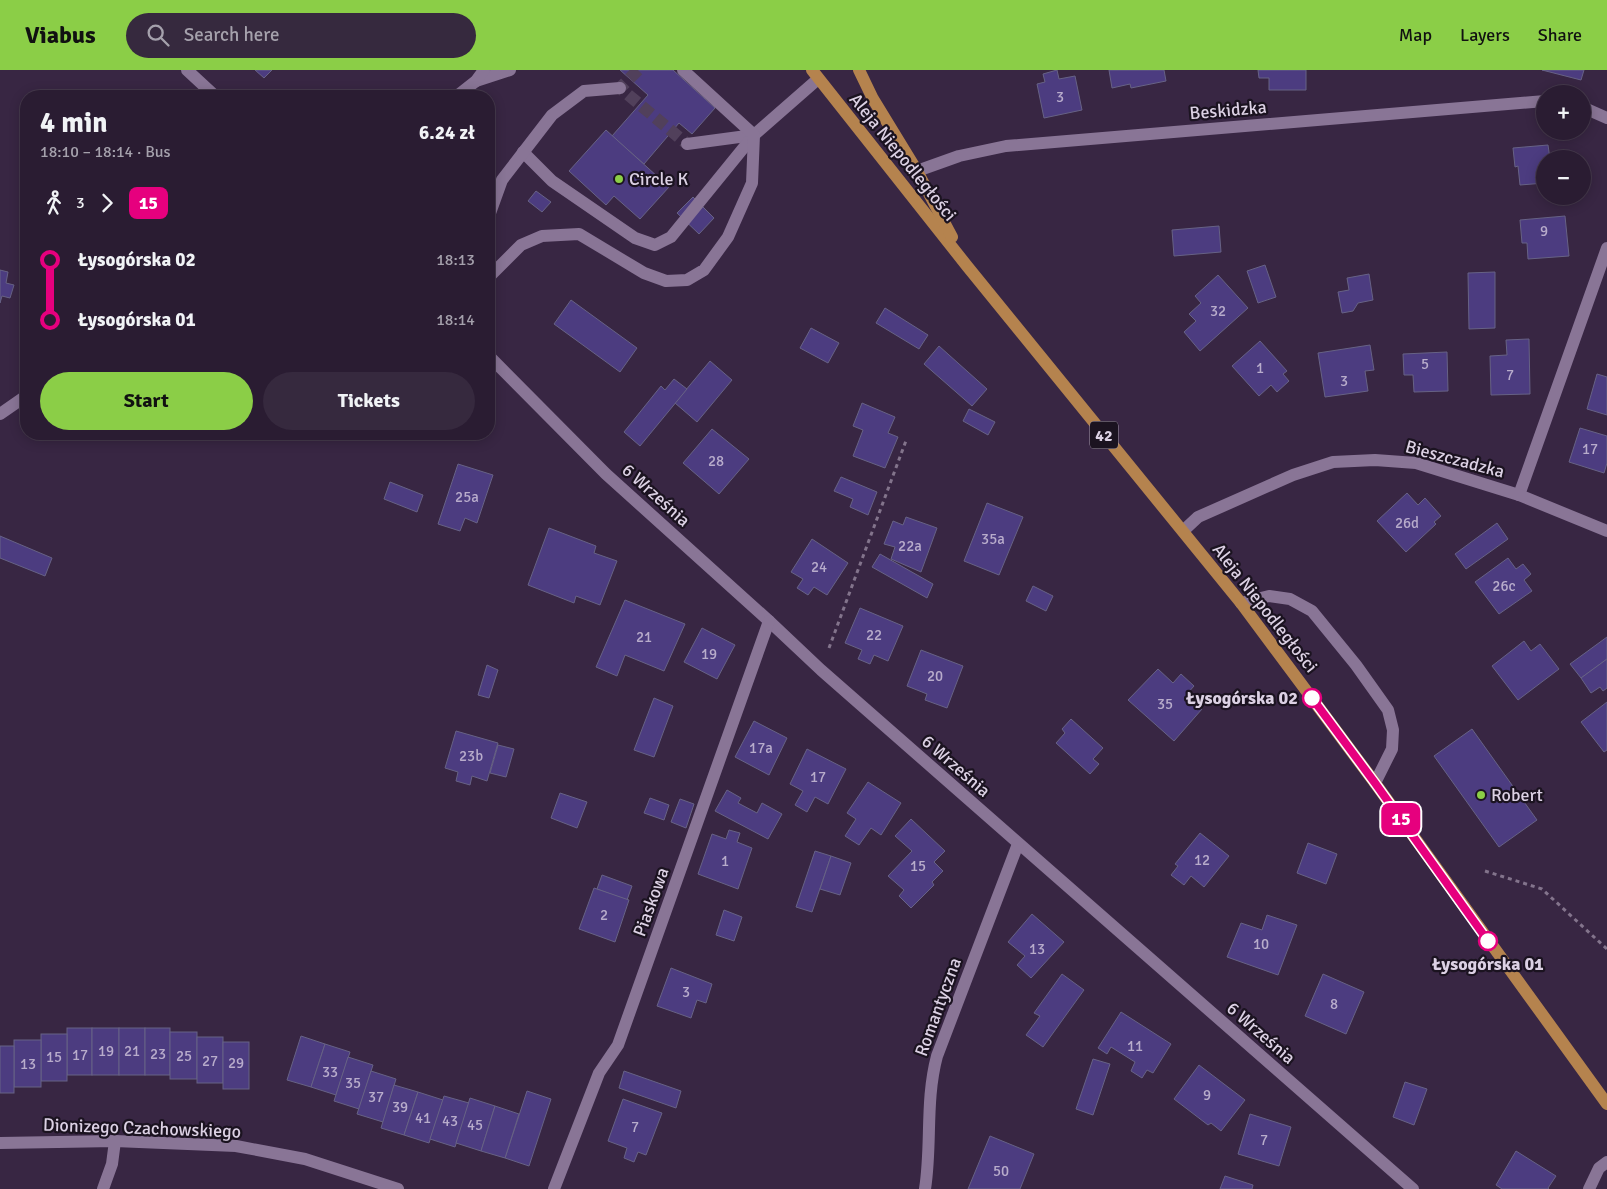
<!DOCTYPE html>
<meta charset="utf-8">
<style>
body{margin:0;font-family:Signika,sans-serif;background:#36293e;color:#f1f3f6;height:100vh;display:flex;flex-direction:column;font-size:19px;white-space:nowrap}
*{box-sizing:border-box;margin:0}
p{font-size:16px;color:#a5a1ac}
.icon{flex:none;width:28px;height:28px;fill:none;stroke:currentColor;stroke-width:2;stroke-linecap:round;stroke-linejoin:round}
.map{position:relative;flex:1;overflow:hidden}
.sheet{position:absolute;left:20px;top:20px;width:475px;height:350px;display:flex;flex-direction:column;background:#2a1c32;border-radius:20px;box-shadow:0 2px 12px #0003,0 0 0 1px #463a4d}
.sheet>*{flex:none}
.badge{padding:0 10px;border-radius:8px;font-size:18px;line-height:32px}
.fabs{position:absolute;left:1536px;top:15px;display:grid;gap:10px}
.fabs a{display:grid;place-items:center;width:55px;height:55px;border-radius:50%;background:#2a1c32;box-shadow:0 2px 12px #0003,0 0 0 1px #463a4d;font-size:25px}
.map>.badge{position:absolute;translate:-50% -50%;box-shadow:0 0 0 2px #fff}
.legs{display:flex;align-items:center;gap:8px;height:55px;padding:0 20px;font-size:16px}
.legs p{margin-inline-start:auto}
.overview{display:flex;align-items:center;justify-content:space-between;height:85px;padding:0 20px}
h1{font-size:28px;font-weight:700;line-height:38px}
.cta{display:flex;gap:10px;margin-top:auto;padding:10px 20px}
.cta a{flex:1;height:58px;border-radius:30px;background:#8bce47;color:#111;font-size:20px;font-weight:700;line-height:58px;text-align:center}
.cta a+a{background:#36293e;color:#f1f3f6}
ul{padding:0 20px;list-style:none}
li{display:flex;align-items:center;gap:18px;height:60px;font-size:19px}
li i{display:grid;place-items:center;width:8px;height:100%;margin:0 6px;background:currentColor}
li i::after{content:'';width:12px;height:12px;margin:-6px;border:4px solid;border-radius:50%;background:#2a1c32}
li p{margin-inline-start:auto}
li:first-child i{background:linear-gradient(#0000 50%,currentColor 0)}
li:last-child i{background:linear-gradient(currentColor 50%,#0000 0)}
header{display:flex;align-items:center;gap:30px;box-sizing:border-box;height:70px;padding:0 25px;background:#8bce47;color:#111}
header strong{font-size:24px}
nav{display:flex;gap:28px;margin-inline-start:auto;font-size:18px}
.search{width:350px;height:45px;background:#36293e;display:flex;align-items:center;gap:12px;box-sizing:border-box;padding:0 18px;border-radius:28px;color:#a5a1ac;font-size:19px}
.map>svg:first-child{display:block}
.building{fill:#4c3c80;stroke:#676285}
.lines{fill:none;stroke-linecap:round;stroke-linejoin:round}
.minor-tunnel{stroke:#51405b;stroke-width:12;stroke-dasharray:12 6;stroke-linecap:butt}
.path{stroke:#83748c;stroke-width:3;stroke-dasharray:4 4;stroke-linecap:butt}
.minor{stroke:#897596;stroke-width:12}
.major{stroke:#b5834e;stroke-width:12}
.line-1-casing{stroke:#fff;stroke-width:11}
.line-1{stroke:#e6007e;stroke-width:8}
.poi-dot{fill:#8bce47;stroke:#1b1320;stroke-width:2}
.stop-1-dot{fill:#fff;stroke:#e6007e;stroke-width:2.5}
.labels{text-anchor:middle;stroke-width:4.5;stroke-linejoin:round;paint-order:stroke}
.number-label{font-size:15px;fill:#b8accb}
.shield{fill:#1b1320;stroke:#a298a9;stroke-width:1}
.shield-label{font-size:16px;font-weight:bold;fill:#dcd1e4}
.street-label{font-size:18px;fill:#dcd1e4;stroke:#1b1320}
.poi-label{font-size:18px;fill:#dcd1e4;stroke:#1b1320;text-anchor:start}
.stop-label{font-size:18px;font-weight:bold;fill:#dcd1e4;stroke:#1b1320;text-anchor:end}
</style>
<header>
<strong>Viabus</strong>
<div class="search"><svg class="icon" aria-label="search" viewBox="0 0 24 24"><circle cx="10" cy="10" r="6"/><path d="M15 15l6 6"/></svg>Search here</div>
<nav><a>Map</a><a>Layers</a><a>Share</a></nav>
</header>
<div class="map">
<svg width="1607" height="1119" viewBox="0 0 1607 1119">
<rect width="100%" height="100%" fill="#382643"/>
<!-- building -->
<g class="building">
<polygon points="255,0 272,0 264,8"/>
<polygon points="620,0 673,0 715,38 692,64 679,53 644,94 612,66 648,25"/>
<polygon points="1057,0 1059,9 1075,6 1082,40 1044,48 1037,14 1045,12 1043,4"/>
<polygon points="1109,0 1164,0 1166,11 1131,18 1130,14 1112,18"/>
<polygon points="1258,0 1306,0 1306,20 1269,20 1269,8 1259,8"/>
<polygon points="1542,0 1584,0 1581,10"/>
<polygon points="606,60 669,117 640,149 614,126 606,135 569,101"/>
<polygon points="1548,75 1550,89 1545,89 1545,113 1520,115 1518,96 1515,97 1513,78"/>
<polygon points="536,121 551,132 542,142 528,131"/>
<polygon points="693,127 714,148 699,164 677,143"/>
<polygon points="1565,146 1569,186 1528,189 1527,173 1522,173 1520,150"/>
<polygon points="1219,156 1221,182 1174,186 1172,160"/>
<polygon points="1265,195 1276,227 1258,233 1247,201"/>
<polygon points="0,200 8,202 6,213 14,215 10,228 2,226 0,233"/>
<polygon points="1495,202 1495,258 1469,259 1468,203"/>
<polygon points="1369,204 1373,230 1358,233 1353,241 1342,243 1338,222 1349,220 1347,208"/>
<polygon points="1218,205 1248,238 1200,281 1184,262 1196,251 1189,244 1201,233 1195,226"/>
<polygon points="571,230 637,278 620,302 554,254"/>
<polygon points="885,238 928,265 919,279 876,253"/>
<polygon points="811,258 839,273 828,293 800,278"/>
<polygon points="1529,269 1530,324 1491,325 1490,286 1507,285 1506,270"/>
<polygon points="1260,271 1287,301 1283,304 1289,311 1277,322 1271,315 1259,326 1232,296"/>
<polygon points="1370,275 1374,300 1365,301 1368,321 1325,327 1318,283"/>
<polygon points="939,276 987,319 972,336 924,294"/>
<polygon points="1447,282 1448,321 1414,322 1413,305 1404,305 1403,284"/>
<polygon points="710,291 732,310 697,352 675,333"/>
<polygon points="1597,304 1607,307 1607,345 1587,339"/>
<polygon points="674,309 687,319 640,376 624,362 661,316 665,320"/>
<polygon points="862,333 895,347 888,363 898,367 885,398 853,386 863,360 853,356"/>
<polygon points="969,339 995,352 988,365 963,351"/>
<polygon points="1580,358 1607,366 1607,393 1604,403 1569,392"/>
<polygon points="712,359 749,389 719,424 683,393"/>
<polygon points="458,394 493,405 477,453 465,448 460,461 438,454"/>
<polygon points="841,407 877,422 868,445 850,437 853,429 834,421"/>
<polygon points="390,412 423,425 417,442 384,429"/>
<polygon points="1407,423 1418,435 1425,428 1441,446 1434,452 1436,454 1406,482 1377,451"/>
<polygon points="987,433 1023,447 999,505 964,491"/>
<polygon points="906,447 937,458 921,502 891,489 895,477 884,474 893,451 903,455"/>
<polygon points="1497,453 1508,469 1466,499 1455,484"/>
<polygon points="549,458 596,476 594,483 617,491 600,535 576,526 574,533 528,515"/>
<polygon points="0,466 52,488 45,506 0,488"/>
<polygon points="812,469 848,493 827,525 814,517 808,525 797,518 803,509 791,502"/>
<polygon points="880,484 933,514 927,528 872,497"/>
<polygon points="1508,488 1516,499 1523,494 1531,504 1524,510 1532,521 1499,544 1475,512"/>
<polygon points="1033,516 1053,526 1046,541 1026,531"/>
<polygon points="625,530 685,554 664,601 625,585 617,606 596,597"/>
<polygon points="860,538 903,556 888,591 874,585 870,594 858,589 862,580 845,573"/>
<polygon points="702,558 735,575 717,609 684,592"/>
<polygon points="1607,567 1607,589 1581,608 1570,594"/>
<polygon points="1524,571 1531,581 1540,574 1559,599 1518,630 1492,596"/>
<polygon points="921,580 963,596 947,638 925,630 927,624 907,616"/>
<polygon points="1607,589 1607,618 1603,621 1600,617 1591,623 1581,608"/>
<polygon points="487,595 498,600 489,628 478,625"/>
<polygon points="1158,599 1173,613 1181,604 1194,616 1186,625 1202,639 1174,671 1128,630"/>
<polygon points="654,628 673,636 654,687 634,680"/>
<polygon points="1607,632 1607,680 1604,682 1581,652"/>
<polygon points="1071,649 1103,678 1093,689 1099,694 1090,704 1056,673 1065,663 1062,659"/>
<polygon points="754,651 787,668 769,705 735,687"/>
<polygon points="1472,659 1537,750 1499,777 1434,686"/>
<polygon points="456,661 498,673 487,711 472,706 470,715 456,711 458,702 445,698"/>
<polygon points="498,675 514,679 506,707 490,703"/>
<polygon points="807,679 846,699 828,734 815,727 807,742 795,735 803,721 790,714"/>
<polygon points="868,712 901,733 881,765 871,758 859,775 845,766 856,749 847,743"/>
<polygon points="727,720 741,728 738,733 757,743 762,733 782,744 768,769 715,741"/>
<polygon points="560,723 587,732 577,758 551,748"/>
<polygon points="650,728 669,735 664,750 644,743"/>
<polygon points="680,729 694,734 686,758 671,752"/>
<polygon points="911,749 945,781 934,792 943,801 932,812 934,815 911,838 899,826 904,820 888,806 912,781 895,766"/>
<polygon points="729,760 740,763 737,772 752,778 738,819 698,804 712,764 726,769"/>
<polygon points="1200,763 1229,786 1204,817 1191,806 1184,815 1171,805 1178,796 1175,794"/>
<polygon points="1308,773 1337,784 1326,814 1297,803"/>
<polygon points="815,781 831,786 812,842 796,837"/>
<polygon points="831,786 851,793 840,825 820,819"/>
<polygon points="602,805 632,816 627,830 597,819"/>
<polygon points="594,818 629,830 615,872 579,859"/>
<polygon points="724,840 742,847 734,871 716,865"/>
<polygon points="1032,844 1064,872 1031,908 1017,895 1025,886 1008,872"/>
<polygon points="1267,845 1297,855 1278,905 1227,887 1241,853 1262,860"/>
<polygon points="671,898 712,914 706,933 697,930 691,948 657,936"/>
<polygon points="1062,904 1084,920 1043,977 1026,965 1040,946 1034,943"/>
<polygon points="1323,904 1364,922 1346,964 1305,946"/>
<polygon points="1121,942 1171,974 1153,1003 1147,1000 1142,1008 1131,1001 1135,992 1111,977 1107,984 1098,978"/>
<rect x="67" y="958" width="25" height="47"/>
<rect x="92" y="958" width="27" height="47"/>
<rect x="119" y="958" width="26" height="47"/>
<rect x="145" y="958" width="25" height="47"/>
<rect x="170" y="962" width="27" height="47"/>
<rect x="41" y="964" width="26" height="47"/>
<polygon points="301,966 325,974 311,1017 287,1010"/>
<rect x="197" y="967" width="26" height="46"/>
<rect x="14" y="970" width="27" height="47"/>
<rect x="223" y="972" width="26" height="47"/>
<polygon points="325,974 350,982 336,1025 311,1017"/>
<rect x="0" y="976" width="14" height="47"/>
<polygon points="348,987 373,995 359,1039 334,1031"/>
<polygon points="1093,989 1110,994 1093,1045 1076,1039"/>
<polygon points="1199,995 1245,1030 1221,1061 1211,1053 1208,1055 1174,1029"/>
<polygon points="371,1001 396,1009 383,1052 357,1044"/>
<polygon points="624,1001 681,1021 676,1038 619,1018"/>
<polygon points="1405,1012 1427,1019 1414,1055 1393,1047"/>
<polygon points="394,1015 418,1022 404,1065 381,1058"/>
<polygon points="527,1021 551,1029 529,1096 505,1088"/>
<polygon points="418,1022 443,1030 429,1073 404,1065"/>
<polygon points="444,1026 469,1033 455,1077 430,1069"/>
<polygon points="470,1028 495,1036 481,1081 456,1073"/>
<polygon points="623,1029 662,1043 646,1085 638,1082 634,1092 624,1088 627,1078 608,1071"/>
<polygon points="495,1036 519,1044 505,1088 481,1081"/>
<polygon points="1250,1044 1291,1057 1279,1096 1238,1084"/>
<polygon points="990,1066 1034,1084 1020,1119 968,1119"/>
<polygon points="1516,1081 1556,1106 1548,1118 1549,1119 1502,1119 1496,1115"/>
<polygon points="1225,1106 1253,1115 1252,1119 1220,1119"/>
</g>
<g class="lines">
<!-- minor-tunnel -->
<polyline class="minor-tunnel" points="638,0 620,18 687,74"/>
<!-- path -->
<g class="path">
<polyline points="829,578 907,368"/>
<polyline points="1485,801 1542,819 1607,879"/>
</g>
<!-- minor -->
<g class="minor">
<polyline points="187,0 215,26"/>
<polyline points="476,11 510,0"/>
<polyline points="457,26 476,11 484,0"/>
<polyline points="1582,37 1607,48"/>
<polyline points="687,74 754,65"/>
<polyline points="523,82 552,111 635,168 655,175 671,167 754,65 818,9"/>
<polyline points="917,101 959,86 1006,76 1545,31"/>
<polyline points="489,146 502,110 552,45 584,21 620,18"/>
<polyline points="489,207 521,175 542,166 579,164 644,203 666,211 687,210 704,200 728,167 752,113 754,65 683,0"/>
<polyline points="489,286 606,404 769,551 821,600 1413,1119"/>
<polyline points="0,344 26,326"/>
<polyline points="1519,425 1607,178"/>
<polyline points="1183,461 1198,447 1293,405 1333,392 1375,390 1416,393 1519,425 1607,461"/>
<polyline points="1241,533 1269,526 1290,529 1312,541 1356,595 1388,640 1393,660 1392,679 1375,713"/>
<polyline points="0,1073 115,1071 236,1076 305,1089 398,1119"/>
<polyline points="103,1119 112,1094 115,1071"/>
<polyline points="554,1119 599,1003 618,975 769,551"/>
<path d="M925 1119C932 1075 925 1031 937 986L1018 774"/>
<polyline points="1589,1119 1599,1098 1607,1092"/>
</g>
<!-- major -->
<g class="major">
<polyline points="812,0 967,196 1241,533 1375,713 1607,1034"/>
<polyline points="859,0 873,29 917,101 952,167"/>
</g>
</g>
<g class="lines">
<defs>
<polyline id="line-1" points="1312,628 1375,713 1488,871"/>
</defs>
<!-- line-1 casing -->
<use href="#line-1" class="line-1-casing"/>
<!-- line-1 -->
<use href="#line-1" class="line-1"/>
</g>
<!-- markers -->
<g class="poi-dot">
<circle cx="619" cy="109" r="5"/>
<circle cx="1481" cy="725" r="5"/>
</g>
<g class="stop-1-dot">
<circle cx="1312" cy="628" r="9"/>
<circle cx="1488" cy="871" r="9"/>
</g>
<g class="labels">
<!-- number labels -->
<g class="number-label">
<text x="1060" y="32">3</text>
<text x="1544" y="166">9</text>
<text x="1218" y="246">32</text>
<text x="1425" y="299">5</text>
<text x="1260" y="303">1</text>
<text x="1510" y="310">7</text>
<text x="1344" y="316">3</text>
<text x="1590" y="384">17</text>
<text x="716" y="396">28</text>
<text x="467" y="432">25a</text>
<text x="1407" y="458">26d</text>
<text x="993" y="474">35a</text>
<text x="910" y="481">22a</text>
<text x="819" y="502">24</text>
<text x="1504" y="521">26c</text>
<text x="874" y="570">22</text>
<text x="644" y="572">21</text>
<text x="709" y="589">19</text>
<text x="935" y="611">20</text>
<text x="1165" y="639">35</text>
<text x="761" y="683">17a</text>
<text x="471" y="691">23b</text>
<text x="818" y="712">17</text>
<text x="1202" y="795">12</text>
<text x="725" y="796">1</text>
<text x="918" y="801">15</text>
<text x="604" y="850">2</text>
<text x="1261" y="879">10</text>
<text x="1037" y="884">13</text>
<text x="686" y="927">3</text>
<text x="1334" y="939">8</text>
<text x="1135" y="981">11</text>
<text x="106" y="986">19</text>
<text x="132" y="986">21</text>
<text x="158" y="989">23</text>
<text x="80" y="990">17</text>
<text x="184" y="991">25</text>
<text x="54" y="992">15</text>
<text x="210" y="996">27</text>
<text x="236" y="998">29</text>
<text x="28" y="999">13</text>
<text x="330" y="1007">33</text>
<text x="353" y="1018">35</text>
<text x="1207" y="1030">9</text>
<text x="376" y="1032">37</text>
<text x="400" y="1042">39</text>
<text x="423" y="1053">41</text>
<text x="450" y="1056">43</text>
<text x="475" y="1060">45</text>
<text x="635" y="1062">7</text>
<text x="1264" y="1075">7</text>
<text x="1001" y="1106">50</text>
</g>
<!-- shield labels -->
<rect class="shield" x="1090" y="351.5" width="28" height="27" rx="4"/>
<g class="shield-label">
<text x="1104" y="371">42</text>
</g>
<!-- street labels -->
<g class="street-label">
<text transform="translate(1228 40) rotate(-5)" y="6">Beskidzka</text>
<text transform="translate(903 87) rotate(51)" y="6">Aleja Niepodległości</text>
<text transform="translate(1455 389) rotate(15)" y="6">Bieszczadzka</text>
<text transform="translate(656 425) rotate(42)" y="6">6 Września</text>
<text transform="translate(1265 538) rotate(52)" y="6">Aleja Niepodległości</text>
<text transform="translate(956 696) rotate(41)" y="6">6 Września</text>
<text transform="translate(651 832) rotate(-70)" y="6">Piaskowa</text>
<text transform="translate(938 937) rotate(-70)" y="6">Romantyczna</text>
<text transform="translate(1261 963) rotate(41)" y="6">6 Września</text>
<text transform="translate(142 1058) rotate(2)" y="6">Dionizego Czachowskiego</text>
</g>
<!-- poi labels -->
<g class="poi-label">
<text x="629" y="115">Circle K</text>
<text x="1491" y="731">Robert</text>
</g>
<!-- stop labels -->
<g class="stop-label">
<text x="1298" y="634">Łysogórska 02</text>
<text x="1488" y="900" text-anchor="middle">Łysogórska 01</text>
</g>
</g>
</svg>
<div class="fabs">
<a>+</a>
<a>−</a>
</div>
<b class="badge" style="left:1401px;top:749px;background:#e6007e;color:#fff">15</b>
<section class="sheet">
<div class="overview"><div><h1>4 min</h1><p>18:10 – 18:14 · Bus</p></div><b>6.24 zł</b></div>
<div class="legs"><svg class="icon" aria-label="walk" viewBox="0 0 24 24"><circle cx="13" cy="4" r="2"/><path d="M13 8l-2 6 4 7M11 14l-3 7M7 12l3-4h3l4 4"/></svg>3<svg class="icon" aria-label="forward" viewBox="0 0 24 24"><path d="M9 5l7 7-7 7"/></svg><b class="badge" style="background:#e6007e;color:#fff">15</b></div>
<ul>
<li><i style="color:#e6007e"></i><b>Łysogórska 02</b><p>18:13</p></li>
<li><i style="color:#e6007e"></i><b>Łysogórska 01</b><p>18:14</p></li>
</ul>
<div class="cta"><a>Start</a><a>Tickets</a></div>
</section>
</div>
